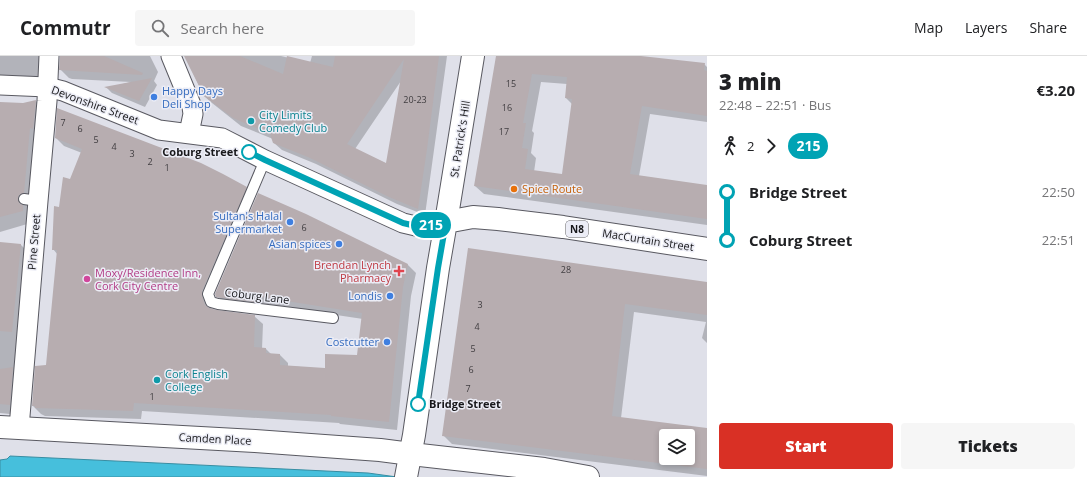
<!DOCTYPE html>
<meta charset="utf-8">
<style>
body{margin:0;font-family:"Open Sans",sans-serif;background:#f6f6f6;color:#202124;height:100vh;display:flex;flex-direction:column;font-size:15px;white-space:nowrap}
*{box-sizing:border-box;margin:0}
p{font-size:13px;color:#757577}
.icon{flex:none;width:22px;height:22px;fill:none;stroke:currentColor;stroke-width:2;stroke-linecap:round;stroke-linejoin:round}
.map{position:relative;flex:1;overflow:hidden}
.sheet{display:flex;flex-direction:column;background:#fff;width:380px}
.sheet>*{flex:none}
.badge{padding:0 8px;border-radius:13px;font-size:14px;line-height:26px}
.buttons{position:absolute;left:659px;top:373px;display:grid;gap:8px}
.buttons a{display:grid;place-items:center;width:36px;height:36px;border-radius:4px;background:#fff;box-shadow:0 2px 6px #0003;font-size:20px}
.map>.badge{position:absolute;translate:-50% -50%;box-shadow:0 0 0 2px #fff}
.legs{display:flex;align-items:center;gap:6px;height:44px;padding:0 12px;font-size:13px}
.legs p{margin-inline-start:auto}
.overview{display:flex;align-items:center;justify-content:space-between;height:68px;padding:0 12px}
h1{font-size:22px;font-weight:800;line-height:30px}
.primary-button{display:flex;gap:8px;margin-top:auto;padding:8px 12px}
.primary-button a{flex:1;height:46px;border-radius:4px;background:#d93025;color:#fff;font-size:16px;font-weight:800;line-height:46px;text-align:center}
.primary-button a+a{background:#f6f6f6;color:#202124}
ul{padding:0 12px;list-style:none}
li{display:flex;align-items:center;gap:14px;height:48px;font-size:15px}
li i{display:grid;place-items:center;width:6px;height:100%;margin:0 5px;background:currentColor}
li i::after{content:'';width:10px;height:10px;margin:-5px;border:3px solid;border-radius:50%;background:#fff}
li p{margin-inline-start:auto}
li:first-child i{background:linear-gradient(#0000 50%,currentColor 0)}
li:last-child i{background:linear-gradient(currentColor 50%,#0000 0)}
header{display:flex;align-items:center;gap:24px;box-sizing:border-box;height:56px;padding:0 20px;background:#fff;border-bottom:1px solid #e0e0e0}
header strong{font-size:19px}
nav{display:flex;gap:22px;margin-inline-start:auto;font-size:14px}
.search{width:280px;height:36px;background:#f6f6f6;display:flex;align-items:center;gap:10px;box-sizing:border-box;padding:0 14px;border-radius:4px;color:#757577;font-size:15px}
main{display:flex;flex:1;min-height:0}
.map>svg:first-child{display:block}
.water{fill:#46bfdc;stroke:#388da2}
.shadow{fill:#0003;fill-rule:evenodd}
.building{fill:#b7adb0;fill-rule:evenodd}
.lines{fill:none;stroke-linecap:round;stroke-linejoin:round}
.service-casing{stroke:#595961;stroke-width:12}
.minor-casing{stroke:#595961;stroke-width:21}
.tertiary-casing{stroke:#595961;stroke-width:24}
.secondary-casing{stroke:#595961;stroke-width:24}
.trunk-casing{stroke:#595961;stroke-width:24}
.service{stroke:#fff;stroke-width:10}
.minor{stroke:#fff;stroke-width:19}
.tertiary{stroke:#fff;stroke-width:22}
.secondary{stroke:#fff;stroke-width:22}
.trunk{stroke:#fff;stroke-width:22}
.line-1-casing{stroke:#fff;stroke-width:9}
.line-1{stroke:#00a3b4;stroke-width:6}
.shop-dot{fill:#3f7fe0;stroke:#ecedf6;stroke-width:1.5}
.culture-dot{fill:#0f9aa8;stroke:#ecedf6;stroke-width:1.5}
.stop-1-dot{fill:#fff;stroke:#00a3b4;stroke-width:2}
.food-dot{fill:#e8710a;stroke:#ecedf6;stroke-width:1.5}
.health-dot{fill:#e0444e;stroke:#ecedf6;stroke-width:1.5}
.hotel-dot{fill:#d1479c;stroke:#ecedf6;stroke-width:1.5}
.labels{text-anchor:middle;stroke-width:3;stroke-linejoin:round;paint-order:stroke}
.number-label{font-size:9px;fill:#403d40}
.shield{fill:#ecedf6;stroke:#58585d;stroke-width:1}
.shield-label{font-size:10px;font-weight:bold;fill:#18181b}
.shop-label{font-size:11px;fill:#366cbe;stroke:#ecedf6;text-anchor:end}
.street-label{font-size:11px;fill:#18181b;stroke:#ecedf6}
.culture-label{font-size:11px;fill:#0d838f;stroke:#ecedf6;text-anchor:start}
.stop-label{font-size:11px;font-weight:bold;fill:#18181b;stroke:#ecedf6;text-anchor:end}
.food-label{font-size:11px;fill:#c56008;stroke:#ecedf6;text-anchor:start}
.health-label{font-size:11px;fill:#be3a42;stroke:#ecedf6;text-anchor:end}
.hotel-label{font-size:11px;fill:#b23c85;stroke:#ecedf6;text-anchor:start}
</style>
<header>
<strong>Commutr</strong>
<div class="search"><svg class="icon" aria-label="search" viewBox="0 0 24 24"><circle cx="10" cy="10" r="6"/><path d="M15 15l6 6"/></svg>Search here</div>
<nav><a>Map</a><a>Layers</a><a>Share</a></nav>
</header>
<main>
<div class="map">
<svg width="707" height="421" viewBox="0 0 707 421">
<rect width="100%" height="100%" fill="#dfe0e9"/>
<!-- water -->
<polygon class="water" points="10,400 368,417 397,421 0,421 0,404 7,403"/>
<!-- shadow -->
<g class="shadow">
<polygon points="0,0 51,0 44,21 0,19"/>
<polygon points="61,0 150,0 158,16 154,25 157,29 145,51 112,37 107,32 131,26 72,23 69,22 60,13"/>
<path d="M185 0H281L310 7 312 0H447L425 159 397 148 316 108 282 94 274 87 273 83 241 70 212 47 204 40ZM401 25 387 108 355 93Z"/>
<path d="M497 0H632L704 8 707 11V66L650 58 639 120 707 130V169L484 138 475 130ZM541 26 567 28 566 42 573 49 563 120 534 116 536 102 531 97 534 77 532 75Z"/>
<polygon points="36,45 47,57 34,166 0,176 0,47 23,48"/>
<polygon points="56,82 246,132 254,140 210,244 210,249 212,254 254,260 263,268 262,293 266,293 271,298 280,299 288,307 288,310 326,313 358,300 363,263 263,248 263,254 225,249 217,240 408,209 416,217 411,240 397,374 340,368 339,367 142,355 141,363 45,360 41,358 33,350 47,310 58,199 53,193 60,152 82,97 64,90"/>
<polygon points="0,187 21,189 31,199 20,359 0,357"/>
<path d="M469 194 707 227V287L702 282 706 266 634 256 621 362 707 373V420L452 388 443 379ZM666 380H688V402H666Z"/>
</g>
<!-- building -->
<g class="building">
<polygon points="60,0 104,0 143,17 142,19 59,14"/>
<path d="M184 0H240L283 18 287 0 333 11 335 0H439L427 93 418 153 389 141 308 101 273 87 270 78 233 62 204 40ZM404 3 386 107 347 88Z"/>
<path d="M496 0H641L705 7 704 14 707 15V60L642 50 630 118 707 129V163L474 130ZM532 18 567 21 565 42 572 43 562 118 525 113 528 93 522 92 526 67H523Z"/>
<polygon points="152,22 139,45 104,31"/>
<polygon points="36,44 33,73 30,72 24,137 19,139 18,142 20,148 23,149 23,155 0,161 0,46 23,47"/>
<polygon points="57,52 201,107 223,118 247,131 202,235 202,240 205,249 209,252 217,254 255,259 254,291 266,292 266,297 280,298 280,309 325,312 325,298 357,299 362,257 255,240 255,246 216,241 215,238 258,137 306,158 408,208 403,231 389,366 331,360 331,359 134,347 133,355 35,352 35,350 32,350 35,310 46,309 57,194 52,194 54,150 59,151 63,121 70,123 82,93 55,82"/>
<polygon points="0,186 21,188 12,276 0,275"/>
<path d="M468 192 707 226V259L625 248 612 360 707 372V413L442 380ZM666 380H688V402H666Z"/>
<polygon points="13,311 10,349 0,348 0,313"/>
</g>
<g class="lines">
<defs>
<g id="service">
<polyline points="265,104 208,238 211,246 218,248 333,262"/>
<polyline points="24,143 38,145"/>
</g>
<g id="minor">
<polyline points="171,0 192,51 193,58 189,77"/>
<polyline points="0,29 47,31 63,35 159,74 222,82 265,104 403,167 420,171 446,166"/>
<polyline points="19,372 38,145 47,45 49,0"/>
</g>
<g id="tertiary">
<polyline points="446,166 473,0"/>
<polyline points="0,371 255,385 380,394 411,398"/>
</g>
<polyline id="secondary" points="411,398 544,413 588,421"/>
<polyline id="trunk" points="406,421 414,379 438,212 446,166 473,161 498,163 563,171 707,193"/>
</defs>
<!-- service casing -->
<use href="#service" class="service-casing"/>
<!-- minor casing -->
<use href="#minor" class="minor-casing"/>
<!-- tertiary casing -->
<use href="#tertiary" class="tertiary-casing"/>
<!-- secondary casing -->
<use href="#secondary" class="secondary-casing"/>
<!-- trunk casing -->
<use href="#trunk" class="trunk-casing"/>
<!-- service -->
<use href="#service" class="service"/>
<!-- minor -->
<use href="#minor" class="minor"/>
<!-- tertiary -->
<use href="#tertiary" class="tertiary"/>
<!-- secondary -->
<use href="#secondary" class="secondary"/>
<!-- trunk -->
<use href="#trunk" class="trunk"/>
</g>
<g class="lines">
<defs>
<polyline id="line-1" points="249,96 265,104 403,167 420,171 446,166 438,212 418,348"/>
</defs>
<!-- line-1 casing -->
<use href="#line-1" class="line-1-casing"/>
<!-- line-1 -->
<use href="#line-1" class="line-1"/>
</g>
<!-- markers -->
<g class="shop-dot">
<circle cx="154" cy="41" r="4"/>
<circle cx="290" cy="166" r="4"/>
<circle cx="339" cy="188" r="4"/>
<circle cx="390" cy="240" r="4"/>
<circle cx="387" cy="286" r="4"/>
</g>
<g class="culture-dot">
<circle cx="251" cy="65" r="4"/>
<circle cx="157" cy="324" r="4"/>
</g>
<g class="stop-1-dot">
<circle cx="249" cy="96" r="7"/>
<circle cx="418" cy="348" r="7"/>
</g>
<circle class="food-dot" cx="514" cy="133" r="4"/>
<path class="health-dot" d="M397 209h4v4h4v4h-4v4h-4v-4h-4v-4h4z"/>
<circle class="hotel-dot" cx="87" cy="223" r="4"/>
<g class="labels">
<!-- number labels -->
<g class="number-label">
<text x="511" y="31">15</text>
<text x="415" y="47">20-23</text>
<text x="507" y="55">16</text>
<text x="63" y="70">7</text>
<text x="80" y="76">6</text>
<text x="504" y="79">17</text>
<text x="96" y="87">5</text>
<text x="114" y="94">4</text>
<text x="132" y="101">3</text>
<text x="150" y="109">2</text>
<text x="167" y="115">1</text>
<text x="304" y="175">6</text>
<text x="566" y="217">28</text>
<text x="480" y="252">3</text>
<text x="477" y="274">4</text>
<text x="473" y="296">5</text>
<text x="471" y="317">6</text>
<text x="468" y="336">7</text>
<text x="152" y="344">1</text>
</g>
<!-- shield labels -->
<rect class="shield" x="566" y="165" width="22" height="16" rx="3"/>
<g class="shield-label">
<text x="577" y="177">N8</text>
</g>
<!-- shop labels -->
<g class="shop-label">
<text x="162" y="39" text-anchor="start">Happy Days<tspan x="162" dy="13">Deli Shop</tspan></text>
<text x="282" y="164">Sultan's Halal<tspan x="282" dy="13">Supermarket</tspan></text>
<text x="331" y="192">Asian spices</text>
<text x="382" y="244">Londis</text>
<text x="379" y="290">Costcutter</text>
</g>
<!-- street labels -->
<g class="street-label">
<text transform="translate(95 49) rotate(20)" y="4">Devonshire Street</text>
<text transform="translate(460 83) rotate(-81)" y="4">St. Patrick's Hill</text>
<text transform="translate(648 184) rotate(9)" y="4">MacCurtain Street</text>
<text transform="translate(34 186) rotate(-85)" y="4">Pine Street</text>
<text transform="translate(257 240) rotate(7)" y="4">Coburg Lane</text>
<text transform="translate(215 383) rotate(3)" y="4">Camden Place</text>
</g>
<!-- culture labels -->
<g class="culture-label">
<text x="259" y="63">City Limits<tspan x="259" dy="13">Comedy Club</tspan></text>
<text x="165" y="322">Cork English<tspan x="165" dy="13">College</tspan></text>
</g>
<!-- stop labels -->
<g class="stop-label">
<text x="238" y="100">Coburg Street</text>
<text x="429" y="352" text-anchor="start">Bridge Street</text>
</g>
<!-- food labels -->
<g class="food-label">
<text x="522" y="137">Spice Route</text>
</g>
<!-- health labels -->
<g class="health-label">
<text x="391" y="213">Brendan Lynch<tspan x="391" dy="13">Pharmacy</tspan></text>
</g>
<!-- hotel labels -->
<g class="hotel-label">
<text x="95" y="221">Moxy/Residence Inn,<tspan x="95" dy="13">Cork City Centre</tspan></text>
</g>
</g>
</svg>
<div class="buttons">
<a><svg class="icon" aria-label="layers" viewBox="0 0 24 24"><path d="M12 4l9 5-9 5-9-5zM3 14l9 5 9-5"/></svg></a>
</div>
<b class="badge" style="left:431px;top:169px;background:#00a3b4;color:#fff">215</b>
</div>
<section class="sheet">
<div class="overview"><div><h1>3 min</h1><p>22:48 – 22:51 · Bus</p></div><b>€3.20</b></div>
<div class="legs"><svg class="icon" aria-label="walk" viewBox="0 0 24 24"><circle cx="13" cy="4" r="2"/><path d="M13 8l-2 6 4 7M11 14l-3 7M7 12l3-4h3l4 4"/></svg>2<svg class="icon" aria-label="forward" viewBox="0 0 24 24"><path d="M9 5l7 7-7 7"/></svg><b class="badge" style="background:#00a3b4;color:#fff">215</b></div>
<ul>
<li><i style="color:#00a3b4"></i><b>Bridge Street</b><p>22:50</p></li>
<li><i style="color:#00a3b4"></i><b>Coburg Street</b><p>22:51</p></li>
</ul>
<div class="primary-button"><a>Start</a><a>Tickets</a></div>
</section>
</main>
